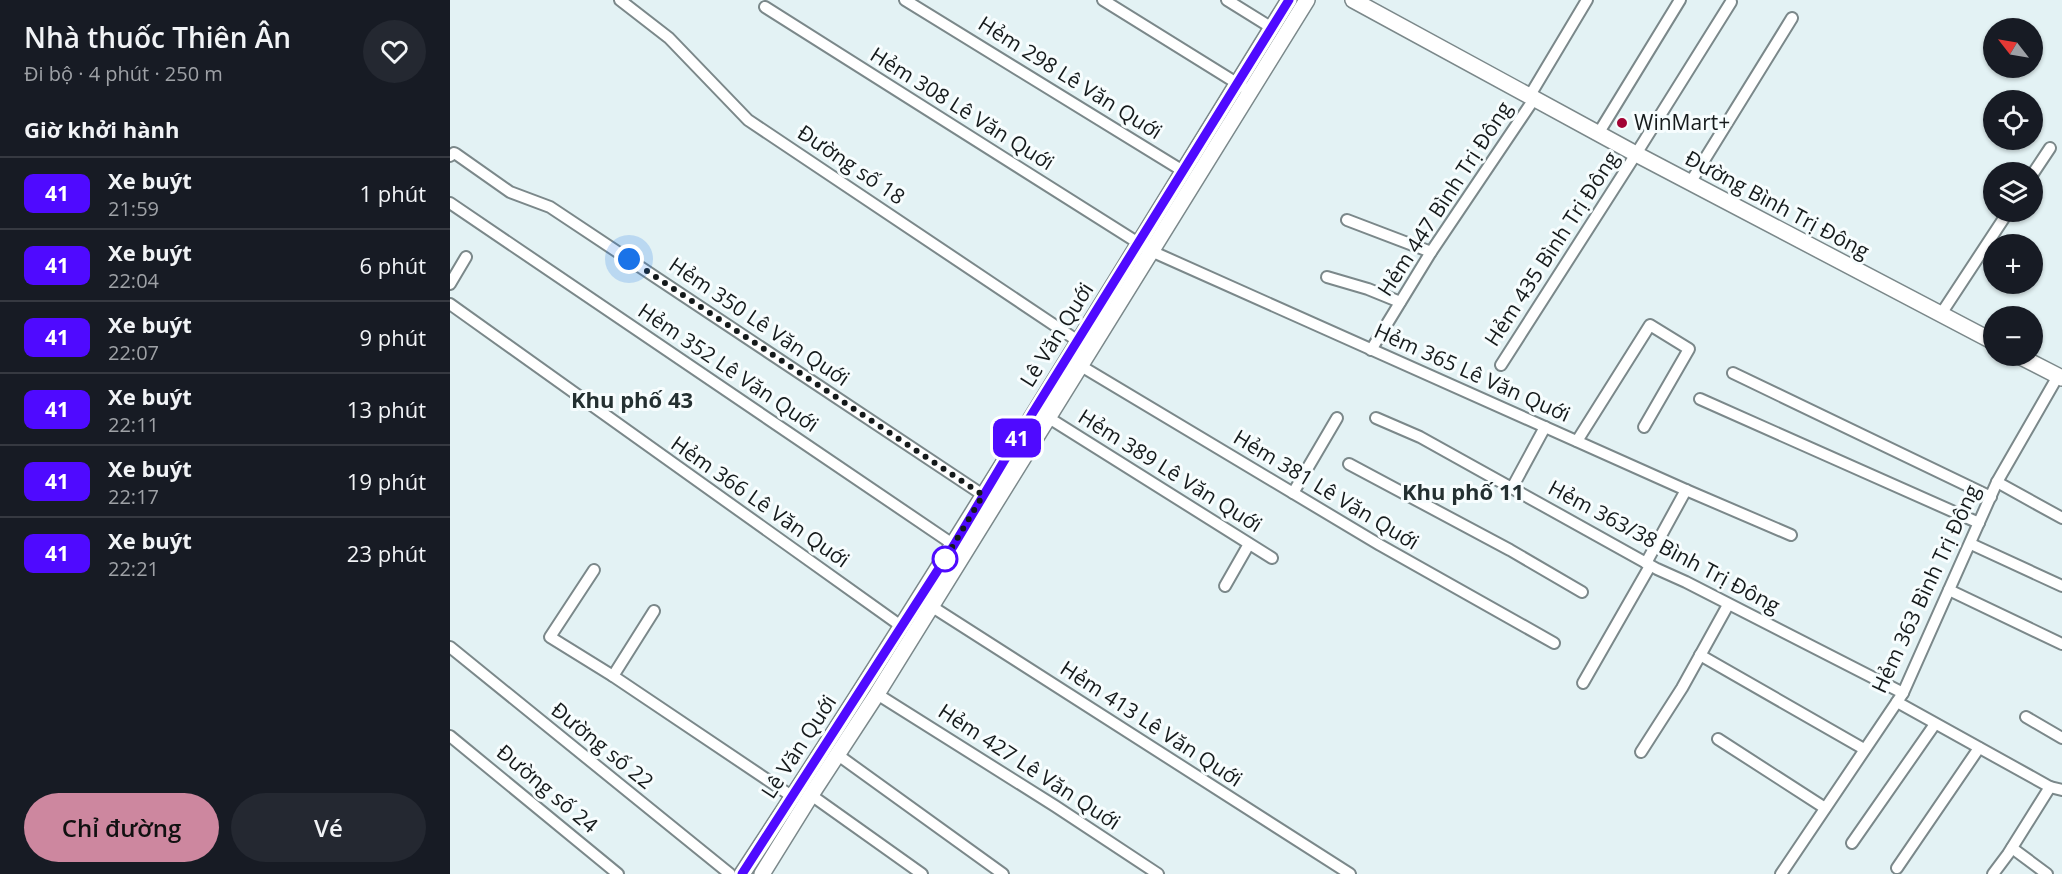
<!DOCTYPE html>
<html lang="vi">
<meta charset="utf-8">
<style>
body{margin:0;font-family:"Open Sans",sans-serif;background:#242831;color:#f1f3f6;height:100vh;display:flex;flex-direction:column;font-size:22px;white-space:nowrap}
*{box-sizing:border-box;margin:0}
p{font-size:20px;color:#9ea1a6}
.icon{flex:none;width:33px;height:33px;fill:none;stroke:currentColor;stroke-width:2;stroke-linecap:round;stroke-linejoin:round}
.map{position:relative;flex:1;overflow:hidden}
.side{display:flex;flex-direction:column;background:#171b24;width:450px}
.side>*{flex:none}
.badge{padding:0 12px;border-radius:9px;font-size:21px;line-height:39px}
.needle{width:39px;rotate:301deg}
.tools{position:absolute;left:1533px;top:18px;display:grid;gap:12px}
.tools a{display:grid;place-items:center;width:60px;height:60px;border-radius:50%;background:#171b24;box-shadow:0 2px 4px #0004;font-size:30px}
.you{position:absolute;width:30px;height:30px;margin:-15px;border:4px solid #fff;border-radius:50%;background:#1a73e8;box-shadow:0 0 0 9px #1a73e833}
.map>.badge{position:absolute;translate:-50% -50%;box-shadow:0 0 0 3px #fff}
h2{padding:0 24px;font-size:22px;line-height:54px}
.round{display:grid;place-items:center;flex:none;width:63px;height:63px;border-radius:32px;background:#242831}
.overview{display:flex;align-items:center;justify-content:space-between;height:102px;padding:0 24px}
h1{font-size:28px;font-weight:600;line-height:45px}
.action{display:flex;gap:12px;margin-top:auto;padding:12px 24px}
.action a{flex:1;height:69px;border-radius:36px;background:#cd879f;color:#111;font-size:24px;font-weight:600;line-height:69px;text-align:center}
.action a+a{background:#242831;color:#f1f3f6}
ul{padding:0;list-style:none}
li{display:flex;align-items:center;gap:18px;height:72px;padding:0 24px;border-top:2px solid #363941}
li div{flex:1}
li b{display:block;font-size:22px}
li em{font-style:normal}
li .badge{min-width:66px;font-weight:700;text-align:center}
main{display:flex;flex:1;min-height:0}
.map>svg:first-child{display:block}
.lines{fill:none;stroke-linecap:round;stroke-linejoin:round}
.street-casing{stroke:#7b888a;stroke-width:14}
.secondary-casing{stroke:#7b888a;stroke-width:18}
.street{stroke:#fff;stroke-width:10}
.secondary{stroke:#fff;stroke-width:15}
.line-casing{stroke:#fff;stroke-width:14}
.line{stroke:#4f0aff;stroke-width:9}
.walk{stroke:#151a1b;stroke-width:6;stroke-dasharray:0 10.8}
.poi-dot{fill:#a20334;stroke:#f7fdfe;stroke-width:2}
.stop-dot{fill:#fff;stroke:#4f0aff;stroke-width:3}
.labels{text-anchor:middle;stroke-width:6;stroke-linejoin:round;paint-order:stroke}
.street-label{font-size:21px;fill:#151a1b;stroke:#f7fdfe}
.poi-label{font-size:21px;fill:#151a1b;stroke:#f7fdfe;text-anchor:start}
.neighbourhood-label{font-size:22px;font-weight:bold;fill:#243031;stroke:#f7fdfe}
</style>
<main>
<section class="side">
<div class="overview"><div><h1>Nhà thuốc Thiên Ân</h1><p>Đi bộ · 4 phút · 250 m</p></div><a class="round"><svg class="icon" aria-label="heart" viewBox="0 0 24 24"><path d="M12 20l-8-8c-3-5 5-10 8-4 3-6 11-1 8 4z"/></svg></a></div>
<h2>Giờ khởi hành</h2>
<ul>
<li><span class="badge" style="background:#4f0aff;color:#fff">41</span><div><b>Xe buýt</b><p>21:59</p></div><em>1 phút</em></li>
<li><span class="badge" style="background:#4f0aff;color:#fff">41</span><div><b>Xe buýt</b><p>22:04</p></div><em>6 phút</em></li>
<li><span class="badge" style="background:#4f0aff;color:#fff">41</span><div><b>Xe buýt</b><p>22:07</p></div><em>9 phút</em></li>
<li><span class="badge" style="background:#4f0aff;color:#fff">41</span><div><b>Xe buýt</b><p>22:11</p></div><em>13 phút</em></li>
<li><span class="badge" style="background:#4f0aff;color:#fff">41</span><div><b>Xe buýt</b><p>22:17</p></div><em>19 phút</em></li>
<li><span class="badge" style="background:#4f0aff;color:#fff">41</span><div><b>Xe buýt</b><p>22:21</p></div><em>23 phút</em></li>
</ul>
<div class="action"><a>Chỉ đường</a><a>Vé</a></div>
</section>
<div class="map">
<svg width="1612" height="874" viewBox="0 0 1612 874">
<rect width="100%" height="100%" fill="#e3f2f4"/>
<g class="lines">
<defs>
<g id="street">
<polyline points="170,0 219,38 298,120 628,341"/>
<polyline points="455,0 733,171"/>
<polyline points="653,0 793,87"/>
<polyline points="777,0 822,28"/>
<polyline points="315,7 701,251 1236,490 1341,535"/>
<polyline points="1079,97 1137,0"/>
<polyline points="1148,134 1230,0"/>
<polyline points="0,156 4,153 6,154 60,192 100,207 533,495"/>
<polyline points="1582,175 1600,148"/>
<polyline points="1240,183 1342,18"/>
<polyline points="0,203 504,545"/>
<polyline points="897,220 981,252"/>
<polyline points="877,277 918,289 950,302"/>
<polyline points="0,284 16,257"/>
<polyline points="0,304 451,626"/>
<polyline points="1491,314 1558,212"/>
<polyline points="921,350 981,252 1084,99"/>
<polyline points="1051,365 1186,154 1281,2"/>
<polyline points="631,366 930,545 1104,643"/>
<polyline points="1283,373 1541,497"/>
<polyline points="1250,399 1529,523"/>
<polyline points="599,418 822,558"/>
<polyline points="926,418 970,437 1207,569 1236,582 1453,693"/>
<polyline points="1127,441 1200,325 1239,349 1194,427"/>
<polyline points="899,464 1060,550 1132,592"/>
<polyline points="1547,482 1612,518"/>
<polyline points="1062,488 1095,427"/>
<polyline points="843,493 887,418"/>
<polyline points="1521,544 1612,586"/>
<polyline points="1196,563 1236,490"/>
<polyline points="144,570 100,637 163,676"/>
<polyline points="775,586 799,544"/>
<polyline points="1499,590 1612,644"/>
<polyline points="481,606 900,874"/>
<polyline points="204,611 163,676 343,797"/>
<polyline points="0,647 280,874"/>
<polyline points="1250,655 1414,749"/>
<polyline points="1133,683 1200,566"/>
<polyline points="427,694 605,806 708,874"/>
<polyline points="1447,702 1600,787 1612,790"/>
<polyline points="1576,717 1612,738"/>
<polyline points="0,736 168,874"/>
<polyline points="1268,739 1375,808"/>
<polyline points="1191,752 1232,688 1278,605"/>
<polyline points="388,755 553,874"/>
<polyline points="361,795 472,874"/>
<polyline points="1402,843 1485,724"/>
<polyline points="1562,848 1597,874"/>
<polyline points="1447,868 1529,748"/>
<polyline points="1331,874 1453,693 1547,482 1608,376"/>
<polyline points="1543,874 1558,854 1600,787"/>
</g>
<g id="secondary">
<polyline points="903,0 1186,154 1544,342"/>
<polyline points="1569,356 1612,378"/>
<path d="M292 874C481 587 658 292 839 0"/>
<polyline points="312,874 361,795 427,694 857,0"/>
</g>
</defs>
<!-- street casing -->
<use href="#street" class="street-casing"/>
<!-- secondary casing -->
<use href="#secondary" class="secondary-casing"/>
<!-- street -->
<use href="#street" class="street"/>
<!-- secondary -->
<use href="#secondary" class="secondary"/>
</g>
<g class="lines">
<defs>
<polyline id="line" points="292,874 504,545 582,414 839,0"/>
</defs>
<!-- line casing -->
<use href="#line" class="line-casing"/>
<!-- line -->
<use href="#line" class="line"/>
<!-- walk -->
<polyline class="walk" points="179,259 533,495 494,561 495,559"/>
</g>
<!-- markers -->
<circle class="poi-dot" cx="1172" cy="123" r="6"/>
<circle class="stop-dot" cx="495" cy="559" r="12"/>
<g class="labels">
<!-- street labels -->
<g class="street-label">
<text transform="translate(620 78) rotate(32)" y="7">Hẻm 298 Lê Văn Quới</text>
<text transform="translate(512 109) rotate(32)" y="7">Hẻm 308 Lê Văn Quới</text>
<text transform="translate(401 165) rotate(34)" y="7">Đường số 18</text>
<text transform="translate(995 199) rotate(-57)" y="7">Hẻm 447 Bình Trị Đông</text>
<text transform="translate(1327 205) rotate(28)" y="7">Đường Bình Trị Đông</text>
<text transform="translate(1102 249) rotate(-57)" y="7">Hẻm 435 Bình Trị Đông</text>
<text transform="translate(309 322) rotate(34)" y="7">Hẻm 350 Lê Văn Quới</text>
<text transform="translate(607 335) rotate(-58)" y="7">Lê Văn Quới</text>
<text transform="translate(278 368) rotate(34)" y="7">Hẻm 352 Lê Văn Quới</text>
<text transform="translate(1022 373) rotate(24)" y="7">Hẻm 365 Lê Văn Quới</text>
<text transform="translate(720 471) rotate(32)" y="7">Hẻm 389 Lê Văn Quới</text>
<text transform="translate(876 490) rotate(31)" y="7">Hẻm 381 Lê Văn Quới</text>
<text transform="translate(310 502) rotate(35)" y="7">Hẻm 366 Lê Văn Quới</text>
<text transform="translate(1214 547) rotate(28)" y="7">Hẻm 363/38 Bình Trị Đông</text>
<text transform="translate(1476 589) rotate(-65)" y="7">Hẻm 363 Bình Trị Đông</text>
<text transform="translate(701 724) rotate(33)" y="7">Hẻm 413 Lê Văn Quới</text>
<text transform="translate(152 746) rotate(39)" y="7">Đường số 22</text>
<text transform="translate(349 747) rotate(-57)" y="7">Lê Văn Quới</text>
<text transform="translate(579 767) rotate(33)" y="7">Hẻm 427 Lê Văn Quới</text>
<text transform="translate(97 789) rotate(40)" y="7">Đường số 24</text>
</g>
<!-- poi labels -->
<g class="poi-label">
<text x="1184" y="130">WinMart+</text>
</g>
<!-- neighbourhood labels -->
<g class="neighbourhood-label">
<text x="182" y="408">Khu phố 43</text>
<text x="1013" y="500">Khu phố 11</text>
</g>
</g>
</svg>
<div class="tools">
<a><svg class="needle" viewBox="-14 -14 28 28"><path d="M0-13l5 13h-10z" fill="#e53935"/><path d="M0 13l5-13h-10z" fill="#9ea1a6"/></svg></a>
<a><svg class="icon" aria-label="locate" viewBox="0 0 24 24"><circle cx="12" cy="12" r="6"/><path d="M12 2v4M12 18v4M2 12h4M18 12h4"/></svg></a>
<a><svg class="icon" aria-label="layers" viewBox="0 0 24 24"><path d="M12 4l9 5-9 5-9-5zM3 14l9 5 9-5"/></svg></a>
<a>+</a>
<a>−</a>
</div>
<div class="you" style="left:179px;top:259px"></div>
<b class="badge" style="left:567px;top:438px;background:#4f0aff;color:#fff">41</b>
</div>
</main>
